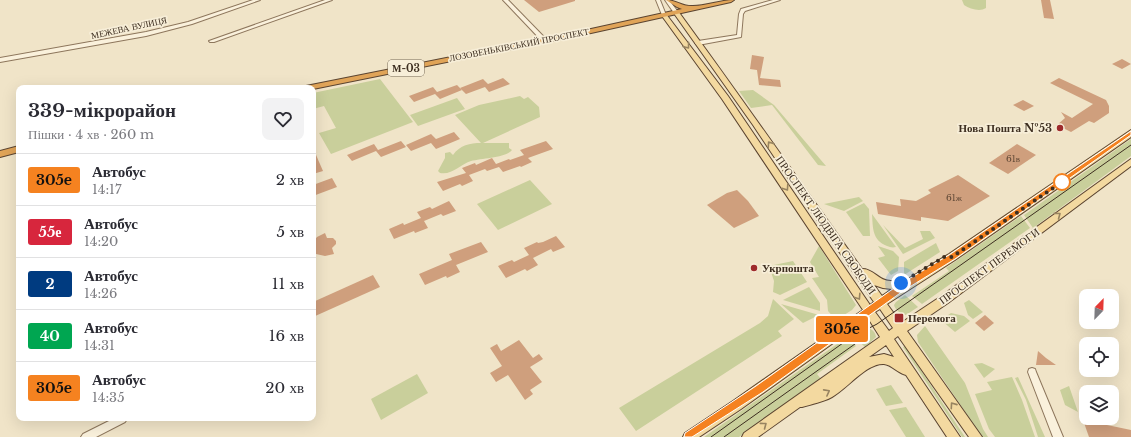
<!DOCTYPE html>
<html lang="uk">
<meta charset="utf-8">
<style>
body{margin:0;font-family:"Libre Baskerville",serif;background:#f2f2f3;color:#2b2b33;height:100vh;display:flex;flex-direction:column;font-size:15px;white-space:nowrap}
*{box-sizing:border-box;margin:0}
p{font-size:13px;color:#7c7c81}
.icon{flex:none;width:22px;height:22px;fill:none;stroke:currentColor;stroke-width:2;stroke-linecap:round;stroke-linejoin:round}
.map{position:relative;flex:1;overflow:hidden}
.panel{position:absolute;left:16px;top:85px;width:300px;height:336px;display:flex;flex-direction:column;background:#fff;border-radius:8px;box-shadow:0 4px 16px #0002}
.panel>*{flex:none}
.badge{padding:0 8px;border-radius:3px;font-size:14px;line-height:26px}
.needle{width:26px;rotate:23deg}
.fabs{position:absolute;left:1079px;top:289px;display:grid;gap:8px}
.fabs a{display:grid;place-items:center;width:40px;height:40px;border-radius:8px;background:#fff;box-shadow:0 4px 16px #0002;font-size:20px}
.you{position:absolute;width:20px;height:20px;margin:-10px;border:3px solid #fff;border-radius:50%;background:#1a73e8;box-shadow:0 0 0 6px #1a73e833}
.map>.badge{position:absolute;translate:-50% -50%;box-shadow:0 0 0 2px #fff}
.round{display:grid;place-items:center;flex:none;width:42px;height:42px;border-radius:8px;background:#f2f2f3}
.summary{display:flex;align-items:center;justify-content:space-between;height:68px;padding:0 12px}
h1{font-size:19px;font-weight:700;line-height:30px}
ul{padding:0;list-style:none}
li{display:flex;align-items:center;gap:12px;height:52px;padding:0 12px;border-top:1px solid #e1e1e2}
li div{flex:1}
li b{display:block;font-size:15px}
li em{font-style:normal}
li .badge{min-width:44px;font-weight:700;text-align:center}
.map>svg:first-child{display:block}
.green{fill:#c9cf9b}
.building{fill:#cf9f7d}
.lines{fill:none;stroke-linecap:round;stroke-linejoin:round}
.minor-casing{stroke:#8d765c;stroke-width:2}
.major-casing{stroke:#5b4430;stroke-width:2}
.highway-casing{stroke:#5b4430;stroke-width:2}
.minor{fill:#faf1dc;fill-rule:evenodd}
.major{fill:#f3d9a0;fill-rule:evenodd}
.highway{fill:#e0a458;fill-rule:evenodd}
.tram{stroke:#3d2e20;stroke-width:1}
.oneway{stroke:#988460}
.line{fill:#f58220;stroke:#fff}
.walk{stroke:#3d2e20;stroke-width:4;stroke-dasharray:0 7.2}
.poi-dot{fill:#9e2a2b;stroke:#f7eed8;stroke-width:1.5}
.stop-dot{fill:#fff;stroke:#f58220;stroke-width:2}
.labels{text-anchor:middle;stroke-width:3.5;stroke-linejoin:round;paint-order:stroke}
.far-street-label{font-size:9px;fill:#3d2e20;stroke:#f7eed8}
.number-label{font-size:9px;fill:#624a37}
.shield{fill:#f7eed8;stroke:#756857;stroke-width:1}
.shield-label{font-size:10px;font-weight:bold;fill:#3d2e20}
.poi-label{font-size:11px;font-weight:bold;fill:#3d2e20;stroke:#f7eed8;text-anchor:start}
.street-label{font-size:11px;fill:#3d2e20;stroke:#f7eed8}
</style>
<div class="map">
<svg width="1131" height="437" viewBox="0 0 1131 437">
<rect width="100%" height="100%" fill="#f0e4c8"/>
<!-- green -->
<g class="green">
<path d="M962 0H986V8C980 12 970 9 964 5Z"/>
<polygon points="380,79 413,122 331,154 319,133 336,128 324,106 313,109 313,93"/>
<polygon points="753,90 774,105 826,166 818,165 772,105 751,108 739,91"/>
<path d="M520 96 524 99 528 97 539 107 540 117 483 143H509V148L512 150C506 158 482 158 471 161 459 165 453 175 440 173L438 171 445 158V153L450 152 453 155C460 145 470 143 481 143L455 115 479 105Z"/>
<polygon points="457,98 465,109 418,126 410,115"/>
<polygon points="1131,139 1131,156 1033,228 1024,215"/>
<polygon points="530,180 552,204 498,230 477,204"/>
<polygon points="859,197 863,201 844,211 824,204"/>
<polygon points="864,203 869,209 870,236 863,236 846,212"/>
<path d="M872 214 896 247C892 248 890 247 887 246 872 240 873 228 872 214Z"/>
<polygon points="1021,216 1030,228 922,304 912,296 949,271 946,268"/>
<polygon points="883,225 905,248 923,239 920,231 930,231 935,238 903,254"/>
<polygon points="936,243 940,252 904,275 904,262"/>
<polygon points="819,246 856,305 852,310 836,320 828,311 827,300 812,278 819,277 810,262"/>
<polygon points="878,246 893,251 899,257 898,271 891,275 878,258 885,256"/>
<polygon points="793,261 807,282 780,295 773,292 774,281 769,266"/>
<polygon points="809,287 820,303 820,311 783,300"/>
<path d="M905 295 918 307 906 315C901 314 895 310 894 305L896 302Z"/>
<polygon points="773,299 794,319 778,331 782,336 636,431 619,408 760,323 768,316"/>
<polygon points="969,300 983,312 973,319 968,315 964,303"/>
<polygon points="781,304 819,315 803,323"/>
<polygon points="951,313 964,316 970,321 955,332 941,320"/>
<polygon points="925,326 965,383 983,429 988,437 982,437 918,342 917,335"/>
<path d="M862 327C869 327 875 330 876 337L865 347 852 335Z"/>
<polygon points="847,337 856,346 817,374 821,379 739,437 704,437"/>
<polygon points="905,346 965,437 962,437 903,347"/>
<polygon points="982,363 995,369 984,378 974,364"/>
<polygon points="417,374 428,393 381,420 371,399"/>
<polygon points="1012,377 1022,400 1035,437 995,437 989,429 975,394 992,390 987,382"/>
<polygon points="1018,377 1045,437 1038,437 1026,400 1015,378"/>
<polygon points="891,385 903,403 886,406 876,389"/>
<polygon points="1069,386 1078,412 1065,405 1060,390"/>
<polygon points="906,407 925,437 906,437 889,410"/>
</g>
<!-- building -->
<g class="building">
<polygon points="524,0 575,0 575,1 539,12"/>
<polygon points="1041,0 1050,0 1054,19 1044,18"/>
<polygon points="752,55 764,57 760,78 780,80 781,87 759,85 757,70 750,69"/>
<polygon points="1122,59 1131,64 1122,69 1112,64"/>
<polygon points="503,78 510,84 489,92 485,87 466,94 460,88 483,79 488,84"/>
<polygon points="1059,78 1106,100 1109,106 1109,113 1094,123 1089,121 1071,132 1057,125 1065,118 1061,112 1072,118 1093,104 1050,83"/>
<polygon points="457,85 462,90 440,99 435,94 414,102 409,96 433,87 437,92"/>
<polygon points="1023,100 1034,106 1024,111 1013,105"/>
<polygon points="454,132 460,139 436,149 431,143 411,151 406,145 431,134 436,139"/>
<polygon points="401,141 406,147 381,157 376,151 352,161 347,155 374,144 378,150"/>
<polygon points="546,141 553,149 528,158 532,162 521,167 520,166 503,172 499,167 487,171 485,169 469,175 473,181 462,186 460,184 443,191 437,182 466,173 462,168 475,163 476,165 492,158 496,164 509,159 510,160 524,155 520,150"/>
<polygon points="1017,144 1036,155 1008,174 989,163"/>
<polygon points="313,148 323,171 313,174"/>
<polygon points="958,175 990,196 948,221 921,217 921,221 878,214 876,202 901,206 900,199 916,201 931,193 928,190"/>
<polygon points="332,178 337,187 313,196 313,185"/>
<polygon points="737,190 748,201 759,216 734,228 707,205 727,193"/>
<polygon points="449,201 456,211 443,216 441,214 424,221 428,228 415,233 414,231 394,239 389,229 403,223 404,225 421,218 417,212 430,207 432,209"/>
<polygon points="325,233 327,238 333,238 336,241 336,244 332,248 334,254 325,256 316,254 313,255 313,242 317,237"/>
<polygon points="556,236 565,247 553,252 551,249 533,258 538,265 527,271 525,269 506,278 498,266 512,260 514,262 529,255 524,248 537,242 538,243 543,242"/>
<polygon points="481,242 488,252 456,265 460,272 447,278 446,276 425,285 419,274 452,260 449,254"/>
<polygon points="373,275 380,287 313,317 313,302"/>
<polygon points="985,315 994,323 984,331 975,323"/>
<polygon points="519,340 533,358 539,354 543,359 530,367 542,382 530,390 533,394 525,400 508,375 496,382 490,373 502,366 490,348 497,344 501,351"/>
<polygon points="1038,351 1046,358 1056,365 1036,365"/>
<polygon points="1083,420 1131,430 1131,437 1089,437"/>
</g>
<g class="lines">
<defs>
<g id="minor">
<polygon points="253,0 260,0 192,24 146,36 0,62 0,58 146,32 188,22"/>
<polygon points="325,0 332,0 214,42 210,42 209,41"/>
<polygon points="503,0 508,0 546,39 546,41 542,41"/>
<polygon points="656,0 660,0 666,15 666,16 662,15"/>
<polygon points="665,0 669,0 678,12 678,13 674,13"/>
<polygon points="773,0 780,0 745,11 743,14 741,37 698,45 695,43 698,41 737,35 739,14 741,9"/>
<polygon points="1032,368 1035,369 1036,372 1063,437 1053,437 1028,372 1029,369"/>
<polygon points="115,418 126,418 127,419 125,422 96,437 81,437 83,434"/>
</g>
<path id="major" d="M674 11H678C740 96 801 183 862 269 873 268 879 282 892 281 896 281 900 278 904 277L908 279 949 254 1131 130V137L955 260 887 304 901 323 940 297 1131 159V166L948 303 907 331 982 437H969L898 336 894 339 960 437H947L906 375C898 373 892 365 884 364 866 363 847 389 832 397 823 402 812 404 802 407H800L758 437H742L744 433 880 337 868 318 741 409 699 437H683L685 433 733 401 863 310 722 99 662 16V14H666L728 96 870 305 874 302 791 182 753 125 673 12ZM874 285 883 288 892 289 882 296ZM880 309 893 328 889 331 875 312ZM886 345 894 357 884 354 869 357Z"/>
<g id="highway">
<path d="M666 0C676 0 683 7 693 6 707 6 720 0 734 0L731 2 591 33 313 89 302 88 306 86 591 29 682 9 677 7Z"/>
<polygon points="19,146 19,152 0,157 0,151"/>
</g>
</defs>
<!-- minor casing -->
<use href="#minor" class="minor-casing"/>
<!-- major casing -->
<use href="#major" class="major-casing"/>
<!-- highway casing -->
<use href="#highway" class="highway-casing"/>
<!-- minor -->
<use href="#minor" class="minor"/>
<!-- major -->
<use href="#major" class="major"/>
<!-- highway -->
<use href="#highway" class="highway"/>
<!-- tram -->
<g class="tram">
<polyline points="711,437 850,338 877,324 1131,145"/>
<polyline points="724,437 869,334"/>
</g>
</g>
<!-- one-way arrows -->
<defs><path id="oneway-chevron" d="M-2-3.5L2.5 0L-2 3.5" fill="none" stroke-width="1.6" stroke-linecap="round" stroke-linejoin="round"/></defs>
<g class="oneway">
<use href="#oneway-chevron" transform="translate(687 46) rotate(53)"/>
<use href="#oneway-chevron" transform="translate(770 144) rotate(-124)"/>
<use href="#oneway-chevron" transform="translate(786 188) rotate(56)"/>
<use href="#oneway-chevron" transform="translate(1058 215) rotate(-37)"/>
<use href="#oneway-chevron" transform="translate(858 297) rotate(57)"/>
<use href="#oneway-chevron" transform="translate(827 392) rotate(-28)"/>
<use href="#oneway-chevron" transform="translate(953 405) rotate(-125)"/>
<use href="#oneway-chevron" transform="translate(764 425) rotate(-37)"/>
</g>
<!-- line -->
<polygon class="line" points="1131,131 1131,135 955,259 903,291 763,392 692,437 684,437 685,433 756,386 897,286 949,255"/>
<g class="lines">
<!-- walk -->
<polyline class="walk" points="901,283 944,257 952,257 1062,182"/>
</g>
<!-- markers -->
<g class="poi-dot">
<circle cx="1060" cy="128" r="4"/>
<circle cx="754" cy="268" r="4"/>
<rect x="894" y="313" width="10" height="10" rx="2"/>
</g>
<circle class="stop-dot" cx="1062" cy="182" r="8"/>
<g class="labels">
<!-- far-street labels -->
<g class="far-street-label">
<text transform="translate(129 28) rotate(-12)" y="3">МЕЖЕВА ВУЛИЦЯ</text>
<text transform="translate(519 45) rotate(-11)" y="3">ЛОЗОВЕНЬКІВСЬКИЙ ПРОСПЕКТ</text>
</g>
<!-- number labels -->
<g class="number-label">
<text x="1013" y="162">61в</text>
<text x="954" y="201">61ж</text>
</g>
<!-- shield labels -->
<rect class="shield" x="388" y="60" width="36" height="16" rx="3"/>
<g class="shield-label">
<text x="406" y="72">М-03</text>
</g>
<!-- poi labels -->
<g class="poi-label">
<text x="1052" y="132" text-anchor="end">Нова Пошта №53</text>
<text x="762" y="272">Укрпошта</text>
<text x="908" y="322">Перемога</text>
</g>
<!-- street labels -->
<g class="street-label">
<text transform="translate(826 225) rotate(55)" y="4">ПРОСПЕКТ ЛЮДВІГА СВОБОДИ</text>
<text transform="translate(989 266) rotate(-36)" y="4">ПРОСПЕКТ ПЕРЕМОГИ</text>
</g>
</g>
</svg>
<div class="fabs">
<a><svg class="needle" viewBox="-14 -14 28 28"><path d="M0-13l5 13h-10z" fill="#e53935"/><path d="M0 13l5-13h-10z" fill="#7c7c81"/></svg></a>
<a><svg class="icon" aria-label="locate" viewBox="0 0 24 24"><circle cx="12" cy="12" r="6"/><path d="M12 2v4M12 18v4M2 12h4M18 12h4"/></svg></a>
<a><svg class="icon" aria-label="layers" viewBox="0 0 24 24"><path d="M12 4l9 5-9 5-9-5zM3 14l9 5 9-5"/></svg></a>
</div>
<div class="you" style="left:901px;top:283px"></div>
<b class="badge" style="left:842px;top:329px;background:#f58220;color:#111">305e</b>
<section class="panel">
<div class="summary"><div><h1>339-мiкрорайон</h1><p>Пішки · 4 хв · 260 m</p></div><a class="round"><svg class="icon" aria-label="heart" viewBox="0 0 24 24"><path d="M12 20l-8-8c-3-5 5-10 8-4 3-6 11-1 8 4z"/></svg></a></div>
<ul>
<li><span class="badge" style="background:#f58220;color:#111">305e</span><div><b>Автобус</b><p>14:17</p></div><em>2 хв</em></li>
<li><span class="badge" style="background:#d7263d;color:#fff">55е</span><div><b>Автобус</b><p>14:20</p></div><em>5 хв</em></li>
<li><span class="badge" style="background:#003b80;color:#fff">2</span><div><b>Автобус</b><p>14:26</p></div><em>11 хв</em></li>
<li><span class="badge" style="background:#00a651;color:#fff">40</span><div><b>Автобус</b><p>14:31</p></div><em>16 хв</em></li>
<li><span class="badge" style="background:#f58220;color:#111">305e</span><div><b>Автобус</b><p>14:35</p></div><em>20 хв</em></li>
</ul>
</section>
</div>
